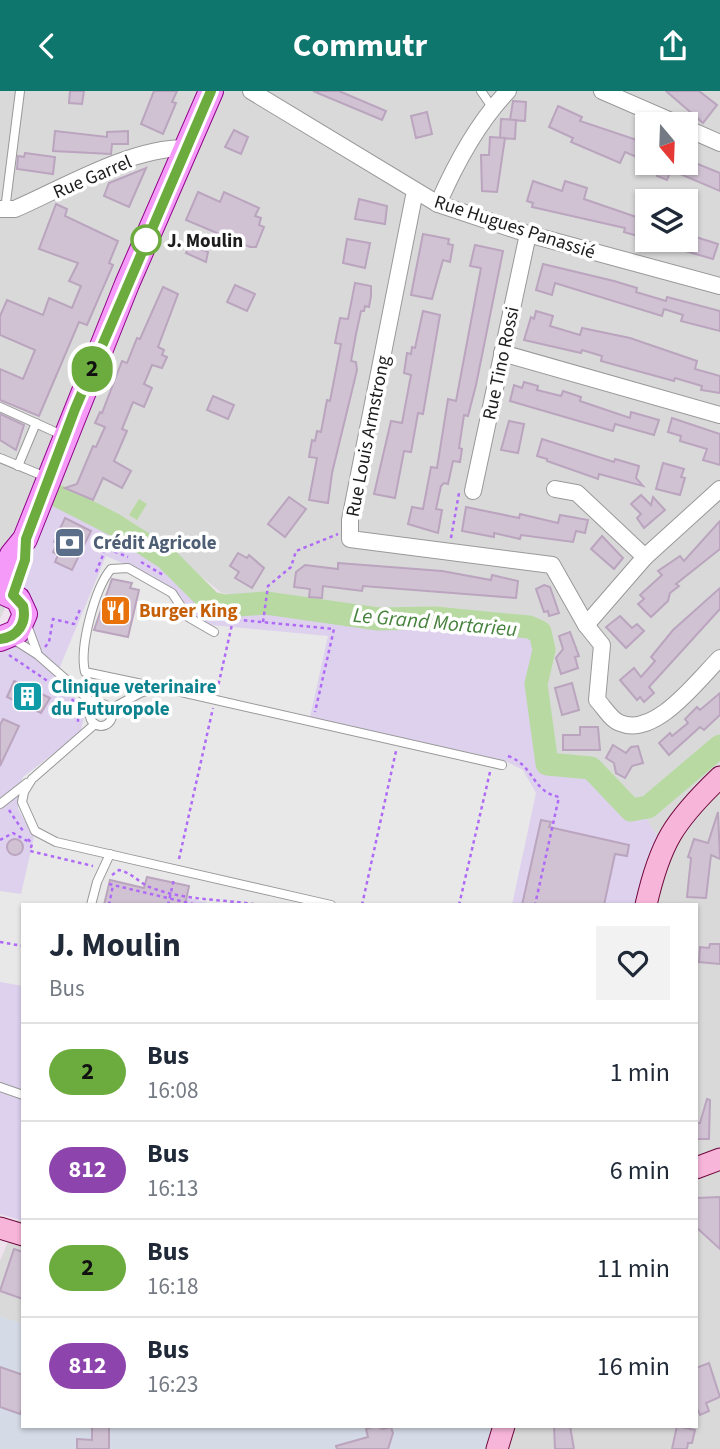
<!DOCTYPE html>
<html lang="fr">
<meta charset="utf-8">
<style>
body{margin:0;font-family:"Source Sans 3",sans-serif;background:#f2f2f3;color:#1f2937;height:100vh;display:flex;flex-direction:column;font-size:26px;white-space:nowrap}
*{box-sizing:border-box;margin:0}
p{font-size:23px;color:#747a83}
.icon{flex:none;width:38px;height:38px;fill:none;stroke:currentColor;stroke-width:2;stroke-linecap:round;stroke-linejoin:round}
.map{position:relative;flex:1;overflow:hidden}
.drawer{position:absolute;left:21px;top:812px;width:677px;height:525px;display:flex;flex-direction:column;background:#fff;border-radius:0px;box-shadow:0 2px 5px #0004}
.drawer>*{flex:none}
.badge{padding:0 14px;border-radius:23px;font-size:24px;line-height:46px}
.needle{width:46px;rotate:161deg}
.tools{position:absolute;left:635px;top:21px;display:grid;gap:14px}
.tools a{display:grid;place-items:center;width:63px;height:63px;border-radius:0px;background:#fff;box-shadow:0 2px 5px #0004;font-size:35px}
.map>.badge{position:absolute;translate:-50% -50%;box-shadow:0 0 0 4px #fff}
.round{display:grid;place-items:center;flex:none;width:74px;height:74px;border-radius:0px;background:#f2f2f3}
.summary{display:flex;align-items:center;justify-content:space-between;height:119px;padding:0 28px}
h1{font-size:33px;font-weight:700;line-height:52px}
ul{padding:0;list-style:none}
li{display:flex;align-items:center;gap:21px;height:98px;padding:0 28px;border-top:2px solid #e0e1e3}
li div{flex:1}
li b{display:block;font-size:26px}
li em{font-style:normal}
li .badge{min-width:77px;font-weight:700;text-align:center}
header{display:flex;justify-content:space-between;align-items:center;height:91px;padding:0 28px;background:#0f766e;color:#fff;font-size:32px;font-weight:700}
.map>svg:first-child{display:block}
.residential{fill:#d9d9da;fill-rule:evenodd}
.commercial{fill:#ddd1ee}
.industrial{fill:#d4dbe6}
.parking{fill:#e8e8e8}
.water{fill:#b8daa2}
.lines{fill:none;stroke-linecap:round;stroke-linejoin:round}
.river{stroke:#b8daa2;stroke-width:23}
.building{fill:#d0c2d3;stroke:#baa4be;stroke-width:2}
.lane-casing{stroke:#999;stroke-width:10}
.street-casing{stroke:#999;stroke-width:18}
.secondary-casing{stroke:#6f073b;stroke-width:23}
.primary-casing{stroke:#900488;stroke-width:26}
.path{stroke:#af6af6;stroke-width:2.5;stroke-dasharray:3.5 3.5;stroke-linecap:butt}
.lane{stroke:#fff;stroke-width:8}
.street{stroke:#fff;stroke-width:16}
.secondary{stroke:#f7b5da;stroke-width:21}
.primary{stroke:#f59af9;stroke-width:24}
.line-casing{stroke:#fff;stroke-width:16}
.line{stroke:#6cab3d;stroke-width:10}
.stop-dot{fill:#fff;stroke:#6cab3d;stroke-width:3.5}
.labels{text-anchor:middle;stroke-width:7;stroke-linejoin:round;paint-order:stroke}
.street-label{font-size:19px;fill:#1c1c1c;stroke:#fff}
.stop-label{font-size:19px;font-weight:bold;fill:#1c1c1c;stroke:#fff;text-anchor:start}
.service-label{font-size:19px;font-weight:bold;fill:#4e5e75;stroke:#fff;text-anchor:start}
.food-label{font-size:19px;font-weight:bold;fill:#c56008;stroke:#fff;text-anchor:start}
.culture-label{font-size:19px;font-weight:bold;fill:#0d838f;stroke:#fff;text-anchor:start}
.water-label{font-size:21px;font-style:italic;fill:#45823c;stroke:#fff}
</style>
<header><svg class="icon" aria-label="back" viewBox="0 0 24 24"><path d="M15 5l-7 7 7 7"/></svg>Commutr<svg class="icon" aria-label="share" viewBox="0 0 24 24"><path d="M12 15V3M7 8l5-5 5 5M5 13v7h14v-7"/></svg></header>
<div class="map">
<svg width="720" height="1358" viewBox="0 0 720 1358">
<rect width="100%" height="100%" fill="#ede2ed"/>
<!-- residential -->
<g class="residential">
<path d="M0 0H720V1358H492L496 1335H696V814H634L652 744 636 716 600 677 554 668 541 591 552 550 534 530 428 524 366 525 222 502 154 448 58 397 0 528ZM648 33H686V72H648ZM648 110H686V149H648Z"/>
<polygon points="17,1129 23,1130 23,1233 0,1225 0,1170"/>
</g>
<!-- commercial -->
<polygon class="commercial" points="44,399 113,433 166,467 211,512 225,515 266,512 378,528 444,528 529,536 540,541 544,559 536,593 545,667 551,675 591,677 603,687 622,712 631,719 640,718 663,754 648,814 23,814 23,1130 0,1123 0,548 10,546 14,504 25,469 25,448"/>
<!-- industrial -->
<polygon class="industrial" points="0,1225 23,1233 23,1335 496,1335 492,1358 0,1358"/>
<!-- parking -->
<polygon class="parking" points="106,465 153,485 182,507 190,524 200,533 328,545 310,626 503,669 523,679 536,702 512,814 217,814 110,789 104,814 23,814 23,895 0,891 0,800 21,803 34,746 18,718 18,697 23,686 80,642 84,627 82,617 73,604 54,590"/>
<!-- water -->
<polygon class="water" points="139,408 147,413 137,429 129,424"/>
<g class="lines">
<!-- river -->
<polyline class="river" points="60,406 113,433 166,467 211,512 225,515 266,512 378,528 435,527 529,536 540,541 544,559 536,593 547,673 591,677 631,719 648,716 720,655"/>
</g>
<!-- building -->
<g class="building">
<polygon points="70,0 84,0 82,13 69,12"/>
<polygon points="154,0 177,0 172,11 176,12 163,43 141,33"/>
<polygon points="313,0 339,0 386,20 382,29"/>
<polygon points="666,0 699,0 717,14 703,32"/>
<polygon points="513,10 526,11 525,30 510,29"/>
<polygon points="558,15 582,26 580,30 646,52 639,67 625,61 620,72 571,51 573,47 549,36"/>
<polygon points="427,21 432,43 416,47 411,25"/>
<polygon points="501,28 516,29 515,48 500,47"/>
<polygon points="234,39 248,46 241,63 225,56"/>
<polygon points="55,40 107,46 107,41 128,40 128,53 112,53 111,63 53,60"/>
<polygon points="490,46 505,47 497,101 482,100 481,64 489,64"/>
<polygon points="25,62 55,66 53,83 17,78 18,65 24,66"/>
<polygon points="688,69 720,82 720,100 671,79 667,89 657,85 661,74 656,72"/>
<polygon points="146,77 129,116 104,105 109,92"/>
<polygon points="533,90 562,100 565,90 587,97 584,108 648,130 648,148 624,141 625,137 532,116 533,112 527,110"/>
<polygon points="198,101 220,111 224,101 259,117 255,125 261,127 259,134 264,136 256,156 250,156 186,129"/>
<polygon points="359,108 387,115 385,133 355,128"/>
<polygon points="56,113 67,118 65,125 118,150 109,172 113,174 87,234 79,231 39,325 0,309 0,278 23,288 35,259 0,244 0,225 7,209 43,224 49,207 72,217 81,195 69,190 78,172 39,158"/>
<polygon points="423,143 449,148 448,153 453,154 450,171 443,169 432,208 411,204"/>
<polygon points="686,143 718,153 713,168 654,151 655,149 686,149"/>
<polygon points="347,148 370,152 365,177 343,172"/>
<polygon points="190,153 208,161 206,171 186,162"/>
<polygon points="475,154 503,160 476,294 468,325 464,324 459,357 462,358 460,371 453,370 448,393 444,392 441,395 436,418 442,419 438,442 408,433 412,416 423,418 431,376 437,377 448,308 456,310 481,177 470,175"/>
<polygon points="543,173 614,190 637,197 636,201 666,210 667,206 720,220 720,240 681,230 683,224 664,218 662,225 555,192 552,204 536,199"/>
<polygon points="355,192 371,195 371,205 369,216 365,215 364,220 361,220 356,243 351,270 356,271 357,279 332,382 328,412 309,409 317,367 309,366 312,349 315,350 317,340 321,341 327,309 330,310 341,253 335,252 340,227 348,228"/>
<polygon points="235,194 255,203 247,220 227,211"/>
<polygon points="163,196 178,203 158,256 164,259 162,264 167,266 162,277 152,274 144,293 152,297 144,316 133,311 122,338 127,340 114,370 131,380 122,397 103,387 93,409 65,397 77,393 93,355 96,356 105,336 95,332 100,321 102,322 122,270 127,272 137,247 140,248"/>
<polygon points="423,220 440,224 423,323 418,322 411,361 404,360 395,407 374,403 391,330 402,332 411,284 404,282 407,262 411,263 412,256 415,257"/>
<polygon points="536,220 553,225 550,235 580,244 582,237 630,247 697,270 695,278 720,285 720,302 701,299 702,295 675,287 674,290 601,270 602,265 582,259 581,262 524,249 531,226 534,228"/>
<polygon points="524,291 538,295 537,299 561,305 563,300 581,306 580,310 630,327 631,321 659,329 654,344 615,333 613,340 510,310 514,294 522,297"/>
<polygon points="213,305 234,314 228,328 207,319"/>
<polygon points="0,323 24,334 16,359 0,349"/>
<polygon points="672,327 720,343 720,374 703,369 707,358 680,350 681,345 668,341"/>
<polygon points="509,330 524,333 518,362 501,359"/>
<polygon points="542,348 614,371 615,368 639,375 636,387 643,395 599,383 598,388 547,370 547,368 537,365"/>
<polygon points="663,372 684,378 681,386 685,387 680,404 656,398"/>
<polygon points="641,404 651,414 653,406 665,419 644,437 637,427 641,423 631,413"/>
<polygon points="289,406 306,418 285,446 268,433"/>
<polygon points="466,416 519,427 520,423 558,432 560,424 588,429 585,442 576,440 573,451 521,444 520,448 494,442 494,446 462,440"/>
<polygon points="65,427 91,440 72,479 55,471 58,464 53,461 57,453 54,451"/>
<polygon points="720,430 720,458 676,493 679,495 670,502 668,510 651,526 638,513 644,508 640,504 662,484 658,480 680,465 684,470"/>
<polygon points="602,445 623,467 614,478 591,458"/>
<polygon points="238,462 247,467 249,464 264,477 252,497 235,487 239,481 230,475"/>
<polygon points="338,472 442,480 491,489 492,484 518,490 516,507 363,495 362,500 323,495 322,507 309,506 310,498 294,496 296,481 305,474 338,478"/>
<polygon points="112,488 132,492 130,497 139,499 128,546 94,539"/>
<polygon points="544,494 550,496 559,522 549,525 548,520 544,521 536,498"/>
<polygon points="720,497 720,518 649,596 654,602 644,611 640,606 637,609 620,589 634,577 641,586 655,570 651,566 673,539"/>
<polygon points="620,525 632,537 637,533 644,540 626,557 606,536"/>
<polygon points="570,541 579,565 575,566 578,577 561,583 556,567 563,558 559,545"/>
<polygon points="14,590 50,607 41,622 7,606"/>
<polygon points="572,592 579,619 562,624 555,597"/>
<polygon points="720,602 720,624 704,639 700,636 669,664 659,652 670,642 672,645 688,632 685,628 697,616 700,619"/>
<polygon points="3,628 19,635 0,675 0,634"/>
<polygon points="580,636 598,636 600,659 563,659 563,644 580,644"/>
<polygon points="613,654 626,662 631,656 638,655 643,672 632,675 625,687 616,682 614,672 606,667"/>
<polygon points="718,721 720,768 711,764 706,807 687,806 691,767 688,766 694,748 708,752"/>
<polygon points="541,729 551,731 549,736 629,754 627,765 615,763 604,814 522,814"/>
<circle cx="15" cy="756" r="8"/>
<polygon points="147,786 189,795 185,814 104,814 110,789 144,797"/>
<polygon points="710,853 720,853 720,873 699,871 700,856 709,857"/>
<polygon points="707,1008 710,1009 709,1048 696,1048 696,1032 700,1032"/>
<polygon points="720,1106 720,1158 696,1136 696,1107"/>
<polygon points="14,1158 23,1161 23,1208 0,1200"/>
<polygon points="709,1272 720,1306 706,1312 709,1320 700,1324 696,1315 696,1277"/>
<polygon points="0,1276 23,1284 23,1315 20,1323 0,1316"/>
<polygon points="92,1335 109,1335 109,1358 77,1358 77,1348 92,1349"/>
<polygon points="376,1335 383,1338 391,1336 393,1342 388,1358 337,1358 336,1355 368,1346 366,1338"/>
<polygon points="554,1335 570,1335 574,1358 555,1358"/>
<polygon points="677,1335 695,1339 692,1352 688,1352 687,1358 672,1358"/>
</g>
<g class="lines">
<defs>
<g id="lane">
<polyline points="481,0 492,16"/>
<polyline points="5,119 20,0"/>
<polyline points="0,316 62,344"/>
<polyline points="0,367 46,386"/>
<polyline points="18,375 36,332"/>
<polyline points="27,534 37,561"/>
<polyline points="13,548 38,564 95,614"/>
<path d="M142 593 85 581C79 556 95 497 111 478L128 477 172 502 188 526 214 541"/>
<circle cx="101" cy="624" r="11"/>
<polyline points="111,618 140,602 159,596 502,674"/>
<polyline points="95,633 32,688 24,701 22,711 35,740 56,751 331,814"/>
<polyline points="0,713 27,692"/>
<polyline points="91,814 97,791 110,763"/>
<polyline points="0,996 23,1004"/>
</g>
<g id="street">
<polyline points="251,0 438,113 528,143 720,195"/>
<polyline points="602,0 678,33"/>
<polyline points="686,37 720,52"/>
<polyline points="415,100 350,429 350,448 552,474 586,534"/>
<path d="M438 113C455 74 478 31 508 0"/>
<path d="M0 118H15C65 96 130 57 185 57"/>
<polyline points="502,262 720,324"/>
<polyline points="555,398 577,402 645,466"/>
<path d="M720 398 645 466 586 534 602 554 597 609C604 616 611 629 620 632 655 647 697 590 720 567"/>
<polyline points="473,400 528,143"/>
</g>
<g id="secondary">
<path d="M646 814C660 752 674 730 720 686"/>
<polyline points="696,1077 720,1068"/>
<polyline points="0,1137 23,1144"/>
<polyline points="497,1358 504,1335"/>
</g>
<g id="primary">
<polyline points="0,493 12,464 25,448 127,193 211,0"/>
<polyline points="0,500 18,508 25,523 17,541 0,548"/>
</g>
</defs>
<!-- lane casing -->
<use href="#lane" class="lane-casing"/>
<!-- street casing -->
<use href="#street" class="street-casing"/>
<!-- secondary casing -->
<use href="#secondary" class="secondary-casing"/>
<!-- primary casing -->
<use href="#primary" class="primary-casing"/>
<!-- path -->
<g class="path">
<polyline points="451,447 459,402"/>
<polyline points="141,471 165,485"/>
<polyline points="96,481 106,457 128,466"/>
<polyline points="209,526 334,538 315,621"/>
<polyline points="263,531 268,495 291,476 296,460 338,443"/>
<polyline points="45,556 49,551 53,528 74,533 81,516"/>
<polyline points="9,564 58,597"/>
<polyline points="217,600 233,529"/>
<polyline points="72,608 78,618 78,634"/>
<path d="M508 665C535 675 531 700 559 706L535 814"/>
<polyline points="9,719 23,740"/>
<polyline points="28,748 32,753 30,760 93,775"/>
<polyline points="0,749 13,742 29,751"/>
<polyline points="179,768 213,617"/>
<path d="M112 784 119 779C133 782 140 793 152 797 187 810 224 808 260 814"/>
<polyline points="109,793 197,814"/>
<polyline points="109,814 113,794"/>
<polyline points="168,814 174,788"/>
<polyline points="362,814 396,660"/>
<polyline points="459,814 490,681"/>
<polyline points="0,851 23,855"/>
</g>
<!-- lane -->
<use href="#lane" class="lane"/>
<!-- street -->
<use href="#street" class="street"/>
<!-- secondary -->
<use href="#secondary" class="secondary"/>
<!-- primary -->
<use href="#primary" class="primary"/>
</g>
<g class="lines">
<defs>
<path id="line" d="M0 548C18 546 27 532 23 515L13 504 25 469 26 448 75 318 211 0"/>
</defs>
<!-- line casing -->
<use href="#line" class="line-casing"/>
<!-- line -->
<use href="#line" class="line"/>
</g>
<!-- icons -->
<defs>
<symbol id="bank-square" viewBox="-11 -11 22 22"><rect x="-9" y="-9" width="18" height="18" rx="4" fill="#5c6f8a" stroke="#fff"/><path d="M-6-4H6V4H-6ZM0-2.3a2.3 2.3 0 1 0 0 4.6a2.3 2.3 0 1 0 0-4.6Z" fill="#fff"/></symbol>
<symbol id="restaurant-square" viewBox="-11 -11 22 22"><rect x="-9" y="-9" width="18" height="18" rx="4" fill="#e8710a" stroke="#fff"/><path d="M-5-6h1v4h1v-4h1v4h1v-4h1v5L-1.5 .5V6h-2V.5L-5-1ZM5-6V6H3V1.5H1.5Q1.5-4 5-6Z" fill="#fff"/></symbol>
<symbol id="building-square" viewBox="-11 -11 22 22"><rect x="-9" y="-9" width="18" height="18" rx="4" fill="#0f9aa8" stroke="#fff"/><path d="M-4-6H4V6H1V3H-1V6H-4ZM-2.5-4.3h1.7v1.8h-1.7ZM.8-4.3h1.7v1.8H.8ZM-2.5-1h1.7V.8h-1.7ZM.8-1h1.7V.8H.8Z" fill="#fff"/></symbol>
</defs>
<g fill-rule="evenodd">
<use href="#bank-square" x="52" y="434" width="35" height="35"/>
<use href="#restaurant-square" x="98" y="502" width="35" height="35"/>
<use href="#building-square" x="10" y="588" width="35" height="35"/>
</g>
<!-- markers -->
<circle class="stop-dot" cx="146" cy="149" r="14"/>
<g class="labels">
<!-- street labels -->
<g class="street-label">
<text transform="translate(92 85) rotate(-23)" y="7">Rue Garrel</text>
<text transform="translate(515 135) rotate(18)" y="7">Rue Hugues Panassié</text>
<text transform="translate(500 272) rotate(-78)" y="7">Rue Tino Rossi</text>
<text transform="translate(367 345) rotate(-79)" y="7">Rue Louis Armstrong</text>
</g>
<!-- stop labels -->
<g class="stop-label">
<text x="167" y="156">J. Moulin</text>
</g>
<!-- service labels -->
<g class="service-label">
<text x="93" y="458">Crédit Agricole</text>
</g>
<!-- food labels -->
<g class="food-label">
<text x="139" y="526">Burger King</text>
</g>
<!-- culture labels -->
<g class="culture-label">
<text x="51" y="602">Clinique veterinaire<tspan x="51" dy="22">du Futuropole</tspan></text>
</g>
<!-- water labels -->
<g class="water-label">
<text transform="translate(435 531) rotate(5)" y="7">Le Grand Mortarieu</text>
</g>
</g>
</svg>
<div class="tools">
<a><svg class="needle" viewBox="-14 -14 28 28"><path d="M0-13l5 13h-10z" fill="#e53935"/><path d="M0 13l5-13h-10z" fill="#747a83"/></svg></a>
<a><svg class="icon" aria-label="layers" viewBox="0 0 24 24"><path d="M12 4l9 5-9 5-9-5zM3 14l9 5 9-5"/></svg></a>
</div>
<b class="badge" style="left:92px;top:278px;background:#6cab3d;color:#111">2</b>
<section class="drawer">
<div class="summary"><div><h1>J. Moulin</h1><p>Bus</p></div><a class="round"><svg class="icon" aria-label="heart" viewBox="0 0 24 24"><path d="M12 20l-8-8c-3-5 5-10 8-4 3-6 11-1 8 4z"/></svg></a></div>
<ul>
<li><span class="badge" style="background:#6cab3d;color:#111">2</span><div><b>Bus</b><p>16:08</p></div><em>1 min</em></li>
<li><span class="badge" style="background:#8e44ad;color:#fff">812</span><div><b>Bus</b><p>16:13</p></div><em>6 min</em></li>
<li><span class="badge" style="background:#6cab3d;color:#111">2</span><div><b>Bus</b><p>16:18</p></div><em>11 min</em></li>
<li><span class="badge" style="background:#8e44ad;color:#fff">812</span><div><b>Bus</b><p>16:23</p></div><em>16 min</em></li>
</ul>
</section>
</div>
